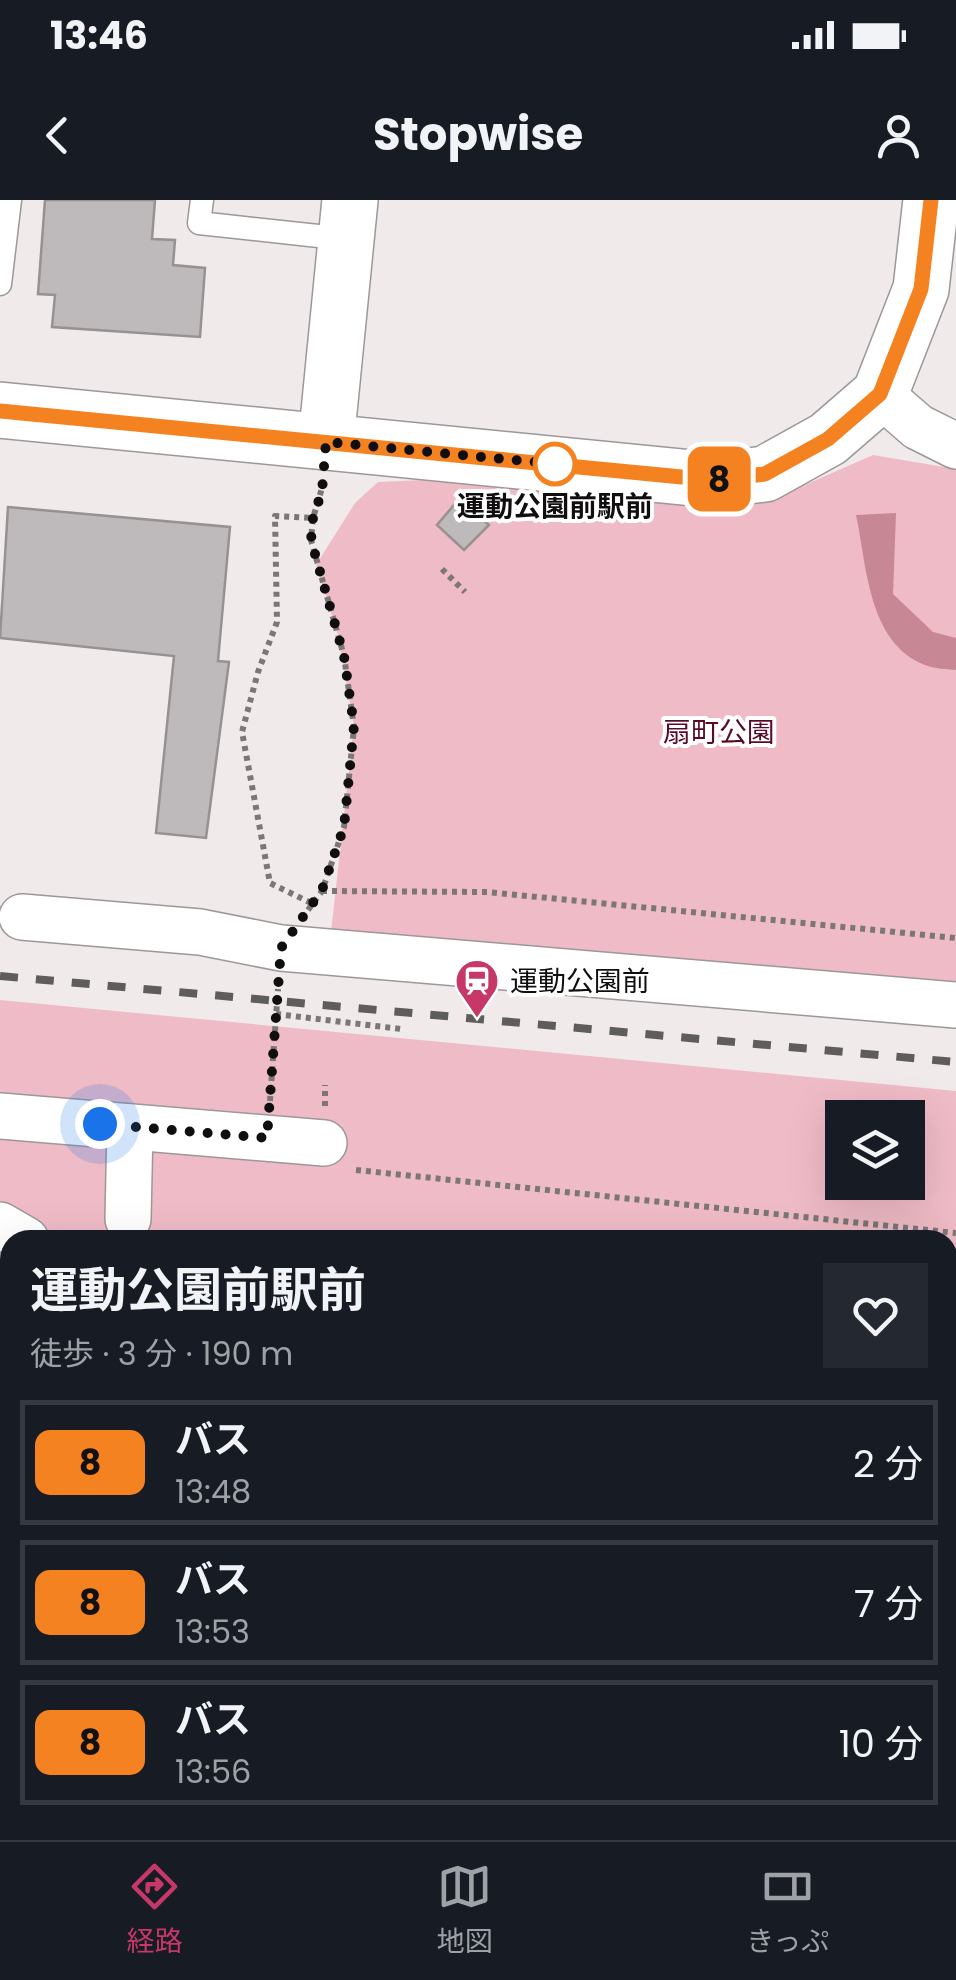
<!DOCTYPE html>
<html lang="ja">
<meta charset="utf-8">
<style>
body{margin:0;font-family:Poppins,"Noto Sans JP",sans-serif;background:#242831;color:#f1f3f6;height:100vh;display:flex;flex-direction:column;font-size:38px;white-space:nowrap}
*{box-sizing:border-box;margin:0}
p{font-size:32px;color:#9ea1a6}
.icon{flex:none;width:55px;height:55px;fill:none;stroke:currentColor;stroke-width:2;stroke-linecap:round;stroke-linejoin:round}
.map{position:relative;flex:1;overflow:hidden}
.drawer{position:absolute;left:0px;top:1030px;width:958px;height:610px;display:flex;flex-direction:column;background:#171b24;border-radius:30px 30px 0 0;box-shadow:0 10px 40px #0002}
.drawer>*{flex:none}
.badge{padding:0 20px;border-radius:15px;font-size:35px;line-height:65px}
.tools{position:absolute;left:825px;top:900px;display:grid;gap:20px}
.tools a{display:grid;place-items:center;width:100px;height:100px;border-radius:0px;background:#171b24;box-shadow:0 10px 40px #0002;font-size:50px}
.you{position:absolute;width:50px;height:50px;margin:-25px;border:8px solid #fff;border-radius:50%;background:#1a73e8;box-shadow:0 0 0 15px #1a73e833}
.map>.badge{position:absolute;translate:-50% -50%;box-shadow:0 0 0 5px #fff}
.round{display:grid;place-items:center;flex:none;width:105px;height:105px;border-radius:0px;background:#242831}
.overview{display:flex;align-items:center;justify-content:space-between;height:170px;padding:0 30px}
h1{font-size:48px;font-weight:700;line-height:75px}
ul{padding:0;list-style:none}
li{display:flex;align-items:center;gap:30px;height:125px;margin:0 20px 15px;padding:0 10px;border:5px solid #363941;border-radius:0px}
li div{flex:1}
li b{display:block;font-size:38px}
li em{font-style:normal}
li .badge{min-width:110px;font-weight:700;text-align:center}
.status{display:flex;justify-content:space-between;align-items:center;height:70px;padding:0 50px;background:#171b24;direction:ltr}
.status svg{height:28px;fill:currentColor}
header{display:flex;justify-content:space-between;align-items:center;height:130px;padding:0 30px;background:#171b24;font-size:45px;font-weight:700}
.dock{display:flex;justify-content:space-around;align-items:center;height:140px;border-top:2px solid #363941;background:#171b24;font-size:28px;color:#9ea1a6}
.dock a{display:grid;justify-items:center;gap:5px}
.dock .selected{color:#c53867}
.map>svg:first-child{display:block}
.green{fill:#efbbc6;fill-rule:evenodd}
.water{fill:#c78795}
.building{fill:#beb9ba;stroke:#979192;stroke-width:2.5}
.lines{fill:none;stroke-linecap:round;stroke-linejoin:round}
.lane-casing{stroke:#9c9798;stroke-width:25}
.street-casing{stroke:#9c9798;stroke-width:48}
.secondary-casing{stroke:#9c9798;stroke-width:58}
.path{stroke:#7b7777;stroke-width:6;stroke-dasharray:5 5;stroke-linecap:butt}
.lane{stroke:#fff;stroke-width:22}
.street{stroke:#fff;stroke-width:45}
.secondary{stroke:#fff;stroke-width:55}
.rail{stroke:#5f5c5c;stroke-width:8;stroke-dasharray:18 18;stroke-linecap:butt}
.line-casing{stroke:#fff;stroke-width:22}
.line{stroke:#f58220;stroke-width:15}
.walk{stroke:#100e0e;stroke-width:10;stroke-dasharray:0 18}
.stop-dot{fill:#fff;stroke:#f58220;stroke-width:5}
.labels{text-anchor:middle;stroke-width:8;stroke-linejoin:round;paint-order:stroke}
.stop-label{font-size:28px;font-weight:bold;fill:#100e0e;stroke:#fff}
.park-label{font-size:28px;fill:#580a27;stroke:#fff}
.poi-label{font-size:28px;fill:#100e0e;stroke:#fff;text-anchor:start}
</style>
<div class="status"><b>13:46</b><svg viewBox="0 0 49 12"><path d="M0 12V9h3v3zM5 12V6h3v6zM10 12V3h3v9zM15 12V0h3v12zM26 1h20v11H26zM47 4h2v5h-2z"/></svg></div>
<header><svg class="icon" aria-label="back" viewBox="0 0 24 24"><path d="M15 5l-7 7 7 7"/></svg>Stopwise<svg class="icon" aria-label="person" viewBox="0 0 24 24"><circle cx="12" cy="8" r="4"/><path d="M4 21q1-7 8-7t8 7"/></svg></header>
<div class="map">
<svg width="956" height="1640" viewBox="0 0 956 1640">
<rect width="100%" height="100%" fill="#f0eaeb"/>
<!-- green -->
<g class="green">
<polygon points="873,255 956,269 956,786 331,732 354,526 338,435 316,365 355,303 378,282 491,277 612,295 766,302"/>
<path d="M0 800 956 891V1640H0ZM842 918H908V982H842ZM10 1040H948V1630H10Z"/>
</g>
<!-- water -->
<path class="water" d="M896 313 893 394 933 432 956 438V470C947 469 934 469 925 465 868 443 867 366 856 315Z"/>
<!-- building -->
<g class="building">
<polygon points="45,0 155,0 152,39 175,40 173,65 205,68 200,137 52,127 55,95 38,94"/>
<polygon points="459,299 489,325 464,350 437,325"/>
<polygon points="8,307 230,327 218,461 229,462 206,638 156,633 174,456 0,438"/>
</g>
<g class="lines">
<defs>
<g id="lane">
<polyline points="202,0 199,23 346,39"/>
<polyline points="0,84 10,0"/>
</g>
<g id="street">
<polyline points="880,194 918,227 956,246"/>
<polyline points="22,717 200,732 281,748 956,805"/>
<polyline points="0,916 324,943"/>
<polyline points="128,1019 130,927"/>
<polyline points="0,1025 26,1040"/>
<polyline points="193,1630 195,1640"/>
</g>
<g id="secondary">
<polyline points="0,210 713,280 765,274 828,239 880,194 921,89 931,0"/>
<polyline points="326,242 350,0"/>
</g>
</defs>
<!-- lane casing -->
<use href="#lane" class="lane-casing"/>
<!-- street casing -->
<use href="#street" class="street-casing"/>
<!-- secondary casing -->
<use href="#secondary" class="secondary-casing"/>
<!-- path -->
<g class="path">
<polyline points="442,369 465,392"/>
<polyline points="322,691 487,692 956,738"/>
<polyline points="311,703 270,683 242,532 258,472 277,422 275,316 313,318"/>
<polyline points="308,710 322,691 344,627 354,527 344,456 311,340 313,318 322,288"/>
<polyline points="276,814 401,829"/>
<polyline points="270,901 278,789"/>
<polyline points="325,906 325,885"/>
<polyline points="356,970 956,1033"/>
<polyline points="948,1388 956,1389"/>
</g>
<!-- lane -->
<use href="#lane" class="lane"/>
<!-- street -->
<use href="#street" class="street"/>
<!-- secondary -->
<use href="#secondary" class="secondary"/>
<!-- rail -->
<polyline class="rail" points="0,776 956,862"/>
</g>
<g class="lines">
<defs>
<polyline id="line" points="0,211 713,280 765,274 828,239 880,194 921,89 931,0"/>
</defs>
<!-- line casing -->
<use href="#line" class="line-casing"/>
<!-- line -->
<use href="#line" class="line"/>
<!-- walk -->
<polyline class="walk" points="100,924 267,938 281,748 322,690 344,627 354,526 344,456 311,340 313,318 322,291 326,242 555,264"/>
</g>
<!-- icons -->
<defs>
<symbol id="station-pin" viewBox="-11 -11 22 30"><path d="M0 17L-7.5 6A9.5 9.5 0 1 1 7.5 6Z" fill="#c53867" stroke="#fff"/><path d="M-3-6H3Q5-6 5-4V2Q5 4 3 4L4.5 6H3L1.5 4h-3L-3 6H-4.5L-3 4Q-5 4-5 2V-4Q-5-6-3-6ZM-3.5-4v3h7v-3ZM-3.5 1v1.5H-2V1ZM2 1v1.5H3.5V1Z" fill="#fff"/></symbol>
</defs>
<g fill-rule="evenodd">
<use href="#station-pin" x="452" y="756" width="50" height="68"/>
</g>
<!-- markers -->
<circle class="stop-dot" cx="555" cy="264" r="20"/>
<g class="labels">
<!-- stop labels -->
<g class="stop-label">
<text x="555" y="316">運動公園前駅前</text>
</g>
<!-- park labels -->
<g class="park-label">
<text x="719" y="542">扇町公園</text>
</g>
<!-- poi labels -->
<g class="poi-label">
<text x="510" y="791">運動公園前</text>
</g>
</g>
</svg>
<div class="tools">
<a><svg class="icon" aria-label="layers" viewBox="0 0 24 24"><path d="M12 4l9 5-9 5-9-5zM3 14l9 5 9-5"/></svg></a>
</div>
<div class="you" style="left:100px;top:924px"></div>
<b class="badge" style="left:719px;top:279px;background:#f58220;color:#111">8</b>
<section class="drawer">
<div class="overview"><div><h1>運動公園前駅前</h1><p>徒歩 · 3 分 · 190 m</p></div><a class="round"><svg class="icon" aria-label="heart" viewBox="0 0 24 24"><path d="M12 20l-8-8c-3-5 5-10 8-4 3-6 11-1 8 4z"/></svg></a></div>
<ul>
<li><span class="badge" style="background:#f58220;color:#111">8</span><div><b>バス</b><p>13:48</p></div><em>2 分</em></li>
<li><span class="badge" style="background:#f58220;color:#111">8</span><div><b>バス</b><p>13:53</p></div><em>7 分</em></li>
<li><span class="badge" style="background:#f58220;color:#111">8</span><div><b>バス</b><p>13:56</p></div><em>10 分</em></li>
</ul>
</section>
</div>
<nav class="dock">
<a class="selected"><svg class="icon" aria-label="directions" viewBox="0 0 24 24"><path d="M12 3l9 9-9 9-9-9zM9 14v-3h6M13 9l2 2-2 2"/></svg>経路</a>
<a><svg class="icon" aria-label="map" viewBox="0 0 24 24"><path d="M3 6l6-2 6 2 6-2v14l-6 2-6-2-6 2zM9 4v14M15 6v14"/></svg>地図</a>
<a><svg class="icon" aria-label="tickets" viewBox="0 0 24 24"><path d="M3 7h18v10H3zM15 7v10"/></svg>きっぷ</a>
</nav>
